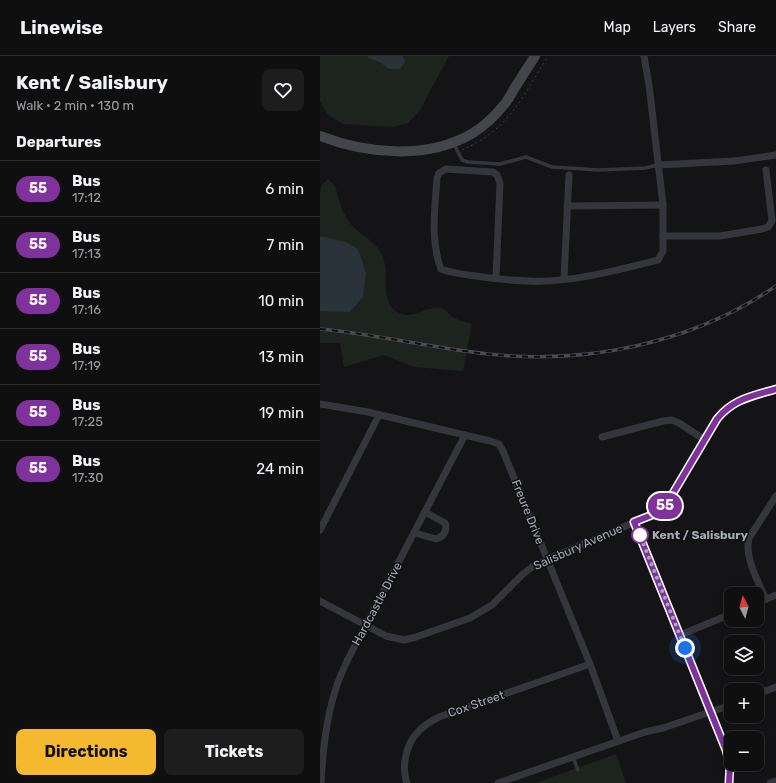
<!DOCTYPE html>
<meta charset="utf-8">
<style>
body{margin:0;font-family:Rubik,sans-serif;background:#1d1d1e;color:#f1f3f6;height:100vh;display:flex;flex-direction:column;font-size:15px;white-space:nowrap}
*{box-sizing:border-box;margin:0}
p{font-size:13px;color:#9b9c9f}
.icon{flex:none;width:22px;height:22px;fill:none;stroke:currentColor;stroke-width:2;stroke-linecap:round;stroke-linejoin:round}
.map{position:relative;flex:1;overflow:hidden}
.drawer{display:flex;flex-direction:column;background:#0f0f10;width:320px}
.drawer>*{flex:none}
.badge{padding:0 8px;border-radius:13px;font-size:14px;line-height:26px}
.needle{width:26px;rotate:354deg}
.tools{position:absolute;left:404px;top:531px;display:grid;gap:8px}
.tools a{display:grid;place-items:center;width:40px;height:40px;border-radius:8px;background:#0f0f10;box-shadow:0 2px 10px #0003,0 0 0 1px #2f2f30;font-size:20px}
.you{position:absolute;width:20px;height:20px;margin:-10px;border:3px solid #fff;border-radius:50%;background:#1a73e8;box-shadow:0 0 0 6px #1a73e833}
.map>.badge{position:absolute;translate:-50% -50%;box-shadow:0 0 0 2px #fff}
h2{padding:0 16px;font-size:15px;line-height:36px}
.round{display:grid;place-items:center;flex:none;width:42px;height:42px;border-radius:8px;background:#1d1d1e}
.summary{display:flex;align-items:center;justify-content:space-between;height:68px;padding:0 16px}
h1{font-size:19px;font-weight:700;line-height:30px}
.button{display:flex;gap:8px;margin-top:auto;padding:8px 16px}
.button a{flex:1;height:46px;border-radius:8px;background:#f4b92e;color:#111;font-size:16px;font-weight:700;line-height:46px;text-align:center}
.button a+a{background:#1d1d1e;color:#f1f3f6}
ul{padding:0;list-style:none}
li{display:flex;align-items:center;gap:12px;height:56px;padding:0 16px;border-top:1px solid #2f2f30}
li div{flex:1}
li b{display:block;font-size:15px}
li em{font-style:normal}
li .badge{min-width:44px;font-weight:700;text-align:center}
header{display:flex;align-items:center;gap:24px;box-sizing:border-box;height:56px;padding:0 20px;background:#0f0f10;border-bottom:1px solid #2f2f30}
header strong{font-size:19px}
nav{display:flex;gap:22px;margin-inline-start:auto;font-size:14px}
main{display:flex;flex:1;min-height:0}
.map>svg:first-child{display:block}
.green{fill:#1c241d}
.water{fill:#2a323a}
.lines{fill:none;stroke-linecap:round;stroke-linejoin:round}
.path{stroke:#3b3d42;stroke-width:1;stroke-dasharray:2 3;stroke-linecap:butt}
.lane{stroke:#35363b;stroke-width:3.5}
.street{stroke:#35363b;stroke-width:7}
.secondary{stroke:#43454b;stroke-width:10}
.rail-casing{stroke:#484a50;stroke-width:3.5}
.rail{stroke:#0f0f11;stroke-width:2;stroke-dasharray:6;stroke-linecap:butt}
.line-casing{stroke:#fff;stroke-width:9}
.line{stroke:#7f329c;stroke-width:6}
.walk{stroke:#a6aab6;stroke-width:4;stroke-dasharray:0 7.2}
.stop-dot{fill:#fff;stroke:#7f329c;stroke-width:2}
.labels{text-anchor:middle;stroke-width:3;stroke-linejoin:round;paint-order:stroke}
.street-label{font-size:12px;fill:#a6aab6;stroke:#0f0f11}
.stop-label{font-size:12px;font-weight:bold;fill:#a6aab6;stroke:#0f0f11;text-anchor:start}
</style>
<header>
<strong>Linewise</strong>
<nav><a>Map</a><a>Layers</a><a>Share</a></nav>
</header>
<main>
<section class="drawer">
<div class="summary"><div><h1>Kent / Salisbury</h1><p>Walk · 2 min · 130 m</p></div><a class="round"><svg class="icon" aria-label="heart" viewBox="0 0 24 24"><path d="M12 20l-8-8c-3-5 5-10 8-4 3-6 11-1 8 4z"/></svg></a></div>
<h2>Departures</h2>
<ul>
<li><span class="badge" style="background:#7f329c;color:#fff">55</span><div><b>Bus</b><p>17:12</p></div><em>6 min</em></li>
<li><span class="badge" style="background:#7f329c;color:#fff">55</span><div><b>Bus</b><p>17:13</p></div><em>7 min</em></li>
<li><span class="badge" style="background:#7f329c;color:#fff">55</span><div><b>Bus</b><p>17:16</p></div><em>10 min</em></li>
<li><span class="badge" style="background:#7f329c;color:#fff">55</span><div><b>Bus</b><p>17:19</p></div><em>13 min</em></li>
<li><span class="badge" style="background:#7f329c;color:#fff">55</span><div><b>Bus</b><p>17:25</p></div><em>19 min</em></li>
<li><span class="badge" style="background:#7f329c;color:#fff">55</span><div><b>Bus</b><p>17:30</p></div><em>24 min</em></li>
</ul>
<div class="button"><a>Directions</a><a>Tickets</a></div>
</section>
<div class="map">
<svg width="456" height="727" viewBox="0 0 456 727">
<rect width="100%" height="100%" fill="#141416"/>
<!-- green -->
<g class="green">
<polygon points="0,0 48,0 49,2 59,6 69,13 85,6 83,0 129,0 100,54 88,67 72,71 23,68 7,58 0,45"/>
<path d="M8 123C10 125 12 127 14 129 17 133 17 139 19 144 21 151 25 160 29 166 43 184 59 182 65 209 68 224 61 249 79 257 94 264 106 250 120 252 127 253 127 257 132 261 137 264 146 266 152 268L143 315 94 311 64 299 24 311 20 287H0V139L1 130Z"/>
<polygon points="296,698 306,727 216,727"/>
</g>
<!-- water -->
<g class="water">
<polygon points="48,0 83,0 85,6 80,13 69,13 59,6 48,2"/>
<polygon points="0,180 26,186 38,193 46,217 43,241 30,256 0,255"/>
</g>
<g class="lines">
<!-- path -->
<path class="path" d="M142 94C190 73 202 41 228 0"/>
<!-- lane -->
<g class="lane">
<polyline points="134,88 142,104 148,106 180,108 206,101 232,111 278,114 325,112 338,109"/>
<polyline points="253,701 258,714"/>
</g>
<!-- street -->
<g class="street">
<polyline points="338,109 414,105 456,99"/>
<polyline points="247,150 343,149"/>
<polyline points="343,180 400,180 442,173 448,171 452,165 446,114"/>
<path d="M176 222 180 127 177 119 173 116 126 113 119 117 117 122C115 152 110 184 121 213 134 218 149 219 163 221 178 223 193 225 209 225 250 227 298 214 338 204L343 195V149L329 29 324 0"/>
<polyline points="244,223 249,119"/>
<polyline points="0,348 48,356 170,385 179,388 183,395 270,608 298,685"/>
<polyline points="282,381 343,365 352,364 359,367 385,384"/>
<polyline points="314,466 406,694 410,709 409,727"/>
<polyline points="0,474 59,359"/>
<path d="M95 477 116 483C123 481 126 477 126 470L125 467 105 456"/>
<path d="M446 543C438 526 424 500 429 482L456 440"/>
<path d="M0 545 66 580 84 584 96 581 150 562 172 549 203 518 212 511 235 500 295 475 340 454 351 442 397 363C413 343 433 340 456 333"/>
<polyline points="437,547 456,539"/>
<polyline points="360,579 411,558"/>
<polyline points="437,638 456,631"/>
<path d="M1 727C3 694 6 663 16 632 19 622 24 612 28 603L145 379"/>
<path d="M87 727C81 711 86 688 98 676 104 669 111 665 119 661L270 608"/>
<polyline points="178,727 325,676 343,672 411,649"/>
<polyline points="450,727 456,725"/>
</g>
<!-- secondary -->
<path class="secondary" d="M0 80C46 98 108 104 153 77 164 70 174 61 182 51 187 46 191 39 194 33 201 22 208 11 215 0"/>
<defs>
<path id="rail" d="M0 273C56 278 111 292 168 298 267 309 373 287 456 230"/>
</defs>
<!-- rail casing -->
<use href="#rail" class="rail-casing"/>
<!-- rail -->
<use href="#rail" class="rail"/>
</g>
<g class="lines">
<defs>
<path id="line" d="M409 727 410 709 406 694 314 466 332 459 346 449 397 363C413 343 433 340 456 333"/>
</defs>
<!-- line casing -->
<use href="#line" class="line-casing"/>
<!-- line -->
<use href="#line" class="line"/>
<!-- walk -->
<polyline class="walk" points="320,479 319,477 365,592"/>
</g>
<!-- markers -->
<circle class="stop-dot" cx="320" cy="479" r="8"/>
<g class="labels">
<!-- street labels -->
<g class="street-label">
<text transform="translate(208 456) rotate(68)" y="4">Freure Drive</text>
<text transform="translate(258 491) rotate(-24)" y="4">Salisbury Avenue</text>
<text transform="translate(57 548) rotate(-62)" y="4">Hardcastle Drive</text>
<text transform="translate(156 648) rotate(-19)" y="4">Cox Street</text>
</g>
<!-- stop labels -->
<g class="stop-label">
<text x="332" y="483">Kent / Salisbury</text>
</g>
</g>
</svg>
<div class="tools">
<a><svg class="needle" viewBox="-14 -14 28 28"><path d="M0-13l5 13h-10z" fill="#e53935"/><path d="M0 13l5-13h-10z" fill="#9b9c9f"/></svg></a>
<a><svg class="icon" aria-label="layers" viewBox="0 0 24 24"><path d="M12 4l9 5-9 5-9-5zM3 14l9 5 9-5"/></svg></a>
<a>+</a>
<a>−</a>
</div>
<div class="you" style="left:365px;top:592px"></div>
<b class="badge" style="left:345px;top:450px;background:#7f329c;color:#fff">55</b>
</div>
</main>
